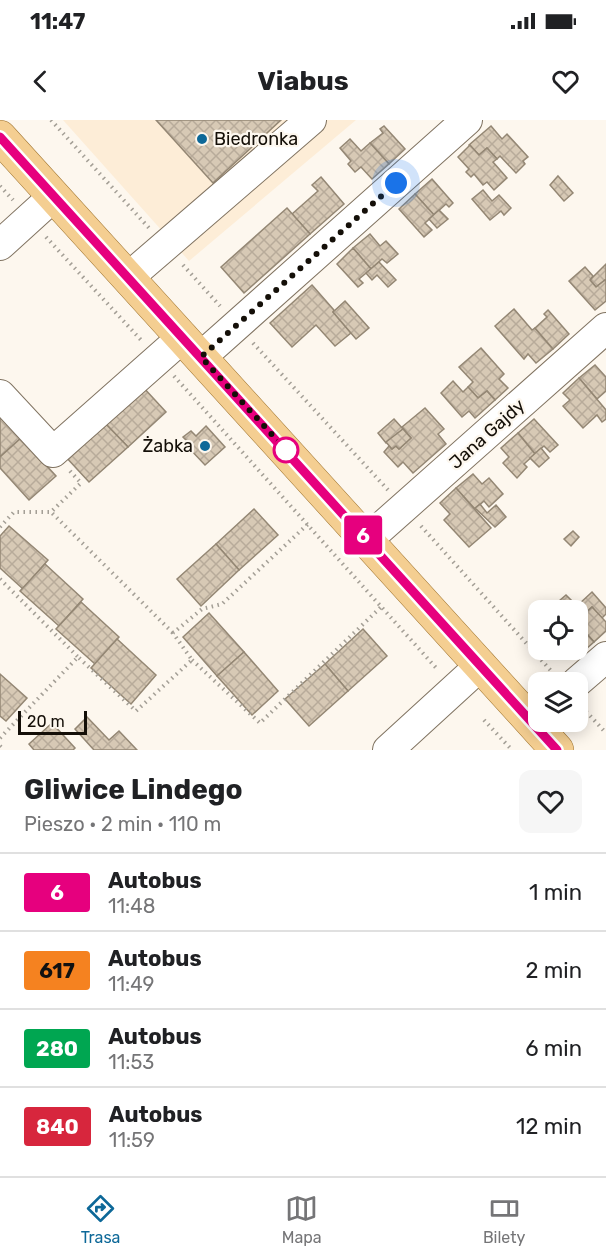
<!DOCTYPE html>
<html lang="pl">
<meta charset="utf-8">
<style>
body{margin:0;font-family:Rubik,sans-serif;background:#f6f6f6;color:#202124;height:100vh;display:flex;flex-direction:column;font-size:22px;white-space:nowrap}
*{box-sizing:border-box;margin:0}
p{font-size:20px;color:#757577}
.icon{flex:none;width:33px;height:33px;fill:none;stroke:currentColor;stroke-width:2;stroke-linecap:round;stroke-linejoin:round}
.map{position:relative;height:630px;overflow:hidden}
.details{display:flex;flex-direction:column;background:#fff;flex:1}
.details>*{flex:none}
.badge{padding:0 12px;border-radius:4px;font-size:21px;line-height:39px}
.controls{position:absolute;left:528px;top:480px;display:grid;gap:12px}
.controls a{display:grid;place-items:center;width:60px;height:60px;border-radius:12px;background:#fff;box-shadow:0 3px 15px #0003;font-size:30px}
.scale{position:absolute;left:18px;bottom:15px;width:69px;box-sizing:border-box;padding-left:6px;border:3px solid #140f08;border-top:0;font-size:16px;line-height:21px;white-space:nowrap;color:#140f08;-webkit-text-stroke:4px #fdf7ee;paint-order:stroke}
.you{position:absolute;width:30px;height:30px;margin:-15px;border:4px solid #fff;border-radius:50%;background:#1a73e8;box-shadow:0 0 0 9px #1a73e833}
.map>.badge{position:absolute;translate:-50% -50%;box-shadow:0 0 0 3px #fff}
.round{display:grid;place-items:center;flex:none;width:63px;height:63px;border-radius:12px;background:#f6f6f6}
.overview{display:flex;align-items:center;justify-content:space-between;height:102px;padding:0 24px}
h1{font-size:28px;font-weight:700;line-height:45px}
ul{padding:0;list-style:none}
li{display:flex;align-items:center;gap:18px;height:78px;padding:0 24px;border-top:2px solid #e0e0e0}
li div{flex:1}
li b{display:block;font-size:22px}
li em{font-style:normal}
li .badge{min-width:66px;font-weight:700;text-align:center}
.status{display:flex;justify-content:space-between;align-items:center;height:42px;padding:0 30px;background:#fff;direction:ltr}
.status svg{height:16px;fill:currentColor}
header{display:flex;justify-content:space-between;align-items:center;height:78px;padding:0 24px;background:#fff;font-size:27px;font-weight:700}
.menu{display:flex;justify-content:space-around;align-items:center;height:84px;border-top:2px solid #e0e0e0;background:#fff;font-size:16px;color:#757577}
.menu a{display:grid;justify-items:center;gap:3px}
.menu .selected{color:#0d6898}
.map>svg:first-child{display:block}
.built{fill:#fdedd7}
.building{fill:url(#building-cross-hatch);stroke:#948774;stroke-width:1.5}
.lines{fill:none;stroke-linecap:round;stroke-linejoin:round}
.minor-casing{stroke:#807361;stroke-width:32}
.major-casing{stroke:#a17632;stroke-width:34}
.path{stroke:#a49f96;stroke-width:4;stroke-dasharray:1.5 4.5;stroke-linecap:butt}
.minor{stroke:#fff;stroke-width:30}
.major{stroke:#f4ce91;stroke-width:33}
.line-casing{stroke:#fff;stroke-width:14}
.line{stroke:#e6007e;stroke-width:9}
.walk{stroke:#140f08;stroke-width:6;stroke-dasharray:0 10.8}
.poi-dot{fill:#0d6898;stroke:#fdf7ee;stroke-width:2}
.stop-dot{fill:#fff;stroke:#e6007e;stroke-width:3}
.labels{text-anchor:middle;stroke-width:4.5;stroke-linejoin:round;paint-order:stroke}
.poi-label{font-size:18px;fill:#140f08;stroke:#fdf7ee;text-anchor:start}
.street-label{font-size:18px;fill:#140f08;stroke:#fdf7ee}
</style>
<div class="status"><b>11:47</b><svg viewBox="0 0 49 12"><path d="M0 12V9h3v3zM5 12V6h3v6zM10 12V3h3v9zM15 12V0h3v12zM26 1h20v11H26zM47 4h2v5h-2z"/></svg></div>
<header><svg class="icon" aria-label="back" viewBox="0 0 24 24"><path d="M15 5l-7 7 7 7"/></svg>Viabus<svg class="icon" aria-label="heart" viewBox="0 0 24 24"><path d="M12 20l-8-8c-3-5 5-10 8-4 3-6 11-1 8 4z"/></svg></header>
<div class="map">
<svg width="606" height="630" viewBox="0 0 606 630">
<defs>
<pattern id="building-cross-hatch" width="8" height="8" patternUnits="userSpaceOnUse" patternTransform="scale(1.5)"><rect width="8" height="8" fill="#d7c9b5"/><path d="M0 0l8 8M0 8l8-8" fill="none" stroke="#b8ab9a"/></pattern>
</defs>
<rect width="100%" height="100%" fill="#fdf7ee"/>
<!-- built -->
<polygon class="built" points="63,0 356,0 189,141"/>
<!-- building -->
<g class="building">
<polygon points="156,0 281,0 213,63"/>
<polygon points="384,6 405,29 389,44 370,23 383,13 380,9"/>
<polygon points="491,6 502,19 507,14 528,37 523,41 525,44 516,53 500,36 497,39 487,28 479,35 469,25"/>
<polygon points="350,19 361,31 370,23 389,44 372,59 361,47 355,52 348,44 351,41 340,28"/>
<polygon points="470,25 479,35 487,28 497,39 493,42 507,58 494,70 487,62 483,65 474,54 471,57 466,52 469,49 458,37"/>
<polygon points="558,56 573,73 564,81 550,65"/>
<polygon points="321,57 344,84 310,114 292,94 318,71 312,65"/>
<polygon points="432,59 453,83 449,87 446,84 434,95 415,74"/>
<polygon points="483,70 492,81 499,75 511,88 504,95 501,91 490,100 472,79"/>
<polygon points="415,74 434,95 425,103 432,110 424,117 399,89"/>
<polygon points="287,88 310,114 244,173 221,147"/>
<polygon points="439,90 448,99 437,108 429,99"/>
<polygon points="370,114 380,126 386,121 398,134 387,143 382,139 371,149 353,128"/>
<polygon points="353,128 371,149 359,159 363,163 358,167 337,144"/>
<polygon points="379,142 396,160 388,167 377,155 372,160 366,153"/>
<polygon points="606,144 606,161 605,160 596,167 590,160"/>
<polygon points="585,147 593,156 590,160 596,167 605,160 606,161 606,181 595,190 569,161"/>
<polygon points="312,165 334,190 333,192 351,213 335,226 316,205 292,227 270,203"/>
<polygon points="345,181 369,208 356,219 333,192"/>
<polygon points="514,189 532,210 535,208 553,229 536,243 528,234 524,239 495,206"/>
<polygon points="548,190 569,214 553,229 535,208 547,197 544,194"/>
<polygon points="481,228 504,254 499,259 508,268 495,280 487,271 478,278 468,267 473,262 459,247"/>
<polygon points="595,245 606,257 606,271 597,279 579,258"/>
<polygon points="579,258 606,290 606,299 602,302 597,295 583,308 563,286 570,280 563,273"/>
<polygon points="453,261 463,272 468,267 478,278 487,271 495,280 475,298 469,291 462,297 441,273"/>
<polygon points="142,266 166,292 128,327 103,301"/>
<polygon points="425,288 444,309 438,314 446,324 413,353 403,342 398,347 384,332 389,326 392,329 396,326 399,329 411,318 402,307"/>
<polygon points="0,294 21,318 0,337"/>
<polygon points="394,299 403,309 386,323 378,313"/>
<polygon points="534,299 558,325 550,332 544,326 535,334 518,313"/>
<polygon points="103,301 128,327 89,362 65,336"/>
<polygon points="206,306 225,327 205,345 186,325 189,323 183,317 191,311 196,316"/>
<polygon points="403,309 411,318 399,329 396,326 392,329 386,322"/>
<polygon points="518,313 535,334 524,344 527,347 517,358 503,343 509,337 501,328"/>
<polygon points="21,318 56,356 29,380 0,348 0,337"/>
<polygon points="541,328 549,338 539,347 530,338"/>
<polygon points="473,354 482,364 489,358 503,374 489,387 484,381 475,389 456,368"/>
<polygon points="456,368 491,408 469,427 444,400 450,394 440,383"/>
<polygon points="480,384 487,393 496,385 506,397 495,407 475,388"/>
<polygon points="254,389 278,415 239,450 216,424"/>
<polygon points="9,406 48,440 23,469 0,448 0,416"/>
<polygon points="573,411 579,417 571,426 564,419"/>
<polygon points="216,424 239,450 201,486 177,459"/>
<polygon points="45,444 83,479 59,506 20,471"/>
<polygon points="592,472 606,488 606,494 602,498 592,487 585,493 578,485"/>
<polygon points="566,475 577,486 572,490 568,490 559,481"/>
<polygon points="81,482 119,517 95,544 56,509"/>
<polygon points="592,487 606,502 606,511 594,522 578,504 578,500"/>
<polygon points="209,493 244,532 217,556 183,517"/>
<polygon points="578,504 594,522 577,537 571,530 578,530"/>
<polygon points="363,509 387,536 348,571 325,544"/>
<polygon points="117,519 156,555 131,584 91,548"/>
<polygon points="244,532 278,571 252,595 217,556"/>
<polygon points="325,544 348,571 309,606 285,579"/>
<polygon points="0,554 27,578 6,601 0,596"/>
<polygon points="87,597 109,620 119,611 137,630 94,630 75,609"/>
<polygon points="52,603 75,628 73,630 34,630 29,624"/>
</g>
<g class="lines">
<defs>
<g id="minor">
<polyline points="0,125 54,76"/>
<polyline points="129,157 311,0"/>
<polyline points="201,237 467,0"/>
<polyline points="0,275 53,332 183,217"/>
<polyline points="367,420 606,208"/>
<polyline points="577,562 606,537"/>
<polyline points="388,630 481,545"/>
</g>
<polyline id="major" points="0,17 557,630"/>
</defs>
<!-- minor casing -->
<use href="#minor" class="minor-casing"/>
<!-- major casing -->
<use href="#major" class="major-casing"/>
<!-- path -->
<g class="path">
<polyline points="51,0 149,108"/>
<polyline points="0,66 13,80"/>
<polyline points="46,117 141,220"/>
<polyline points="183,145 220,186"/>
<polyline points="253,223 388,370"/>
<polyline points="174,256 438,550"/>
<polyline points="70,351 81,363 51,392 173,513"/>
<polyline points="421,406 553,553"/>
<polyline points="0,407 14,392 51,392"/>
<polyline points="0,459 78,537"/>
<polyline points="192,540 260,603 381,487"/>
<polyline points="582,587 606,613"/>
<polyline points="484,600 512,630"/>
<polyline points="0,618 78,537 136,591 192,540 173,513 202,489 222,484 308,404"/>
<polyline points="0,626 4,630"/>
</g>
<!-- minor -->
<use href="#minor" class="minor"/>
<!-- major -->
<use href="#major" class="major"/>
</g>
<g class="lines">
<defs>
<polyline id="line" points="0,17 557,630"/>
</defs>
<!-- line casing -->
<use href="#line" class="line-casing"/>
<!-- line -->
<use href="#line" class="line"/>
<!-- walk -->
<polyline class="walk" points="286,330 201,237 396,63"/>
</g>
<!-- markers -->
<g class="poi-dot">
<circle cx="202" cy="19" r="6"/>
<circle cx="205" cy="326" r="6"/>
</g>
<circle class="stop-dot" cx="286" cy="330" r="12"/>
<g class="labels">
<!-- poi labels -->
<g class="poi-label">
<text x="214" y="25">Biedronka</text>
<text x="193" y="332" text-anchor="end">Żabka</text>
</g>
<!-- street labels -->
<g class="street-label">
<text transform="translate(487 314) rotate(-42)" y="6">Jana Gajdy</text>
</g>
</g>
</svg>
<div class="controls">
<a><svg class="icon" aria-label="locate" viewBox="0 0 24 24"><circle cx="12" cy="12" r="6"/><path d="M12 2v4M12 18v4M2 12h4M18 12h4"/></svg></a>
<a><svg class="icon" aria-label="layers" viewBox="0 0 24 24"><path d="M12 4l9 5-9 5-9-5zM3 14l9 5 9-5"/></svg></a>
</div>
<div class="scale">20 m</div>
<div class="you" style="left:396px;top:63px"></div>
<b class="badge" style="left:363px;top:415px;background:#e6007e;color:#fff">6</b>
</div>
<section class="details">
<div class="overview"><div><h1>Gliwice Lindego</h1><p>Pieszo · 2 min · 110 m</p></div><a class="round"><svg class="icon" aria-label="heart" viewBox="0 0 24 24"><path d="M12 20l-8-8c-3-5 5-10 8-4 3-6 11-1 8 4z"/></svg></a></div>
<ul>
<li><span class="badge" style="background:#e6007e;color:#fff">6</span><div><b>Autobus</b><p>11:48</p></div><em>1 min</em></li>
<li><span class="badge" style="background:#f58220;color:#111">617</span><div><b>Autobus</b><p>11:49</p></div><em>2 min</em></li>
<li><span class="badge" style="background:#00a651;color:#fff">280</span><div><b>Autobus</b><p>11:53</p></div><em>6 min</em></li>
<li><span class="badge" style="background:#d7263d;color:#fff">840</span><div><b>Autobus</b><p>11:59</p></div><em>12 min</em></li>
</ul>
</section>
<nav class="menu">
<a class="selected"><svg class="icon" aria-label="directions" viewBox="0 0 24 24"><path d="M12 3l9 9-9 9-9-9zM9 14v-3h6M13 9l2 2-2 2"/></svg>Trasa</a>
<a><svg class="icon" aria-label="map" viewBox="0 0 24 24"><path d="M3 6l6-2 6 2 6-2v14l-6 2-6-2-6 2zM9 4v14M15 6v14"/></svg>Mapa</a>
<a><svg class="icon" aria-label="tickets" viewBox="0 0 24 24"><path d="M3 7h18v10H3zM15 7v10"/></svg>Bilety</a>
</nav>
